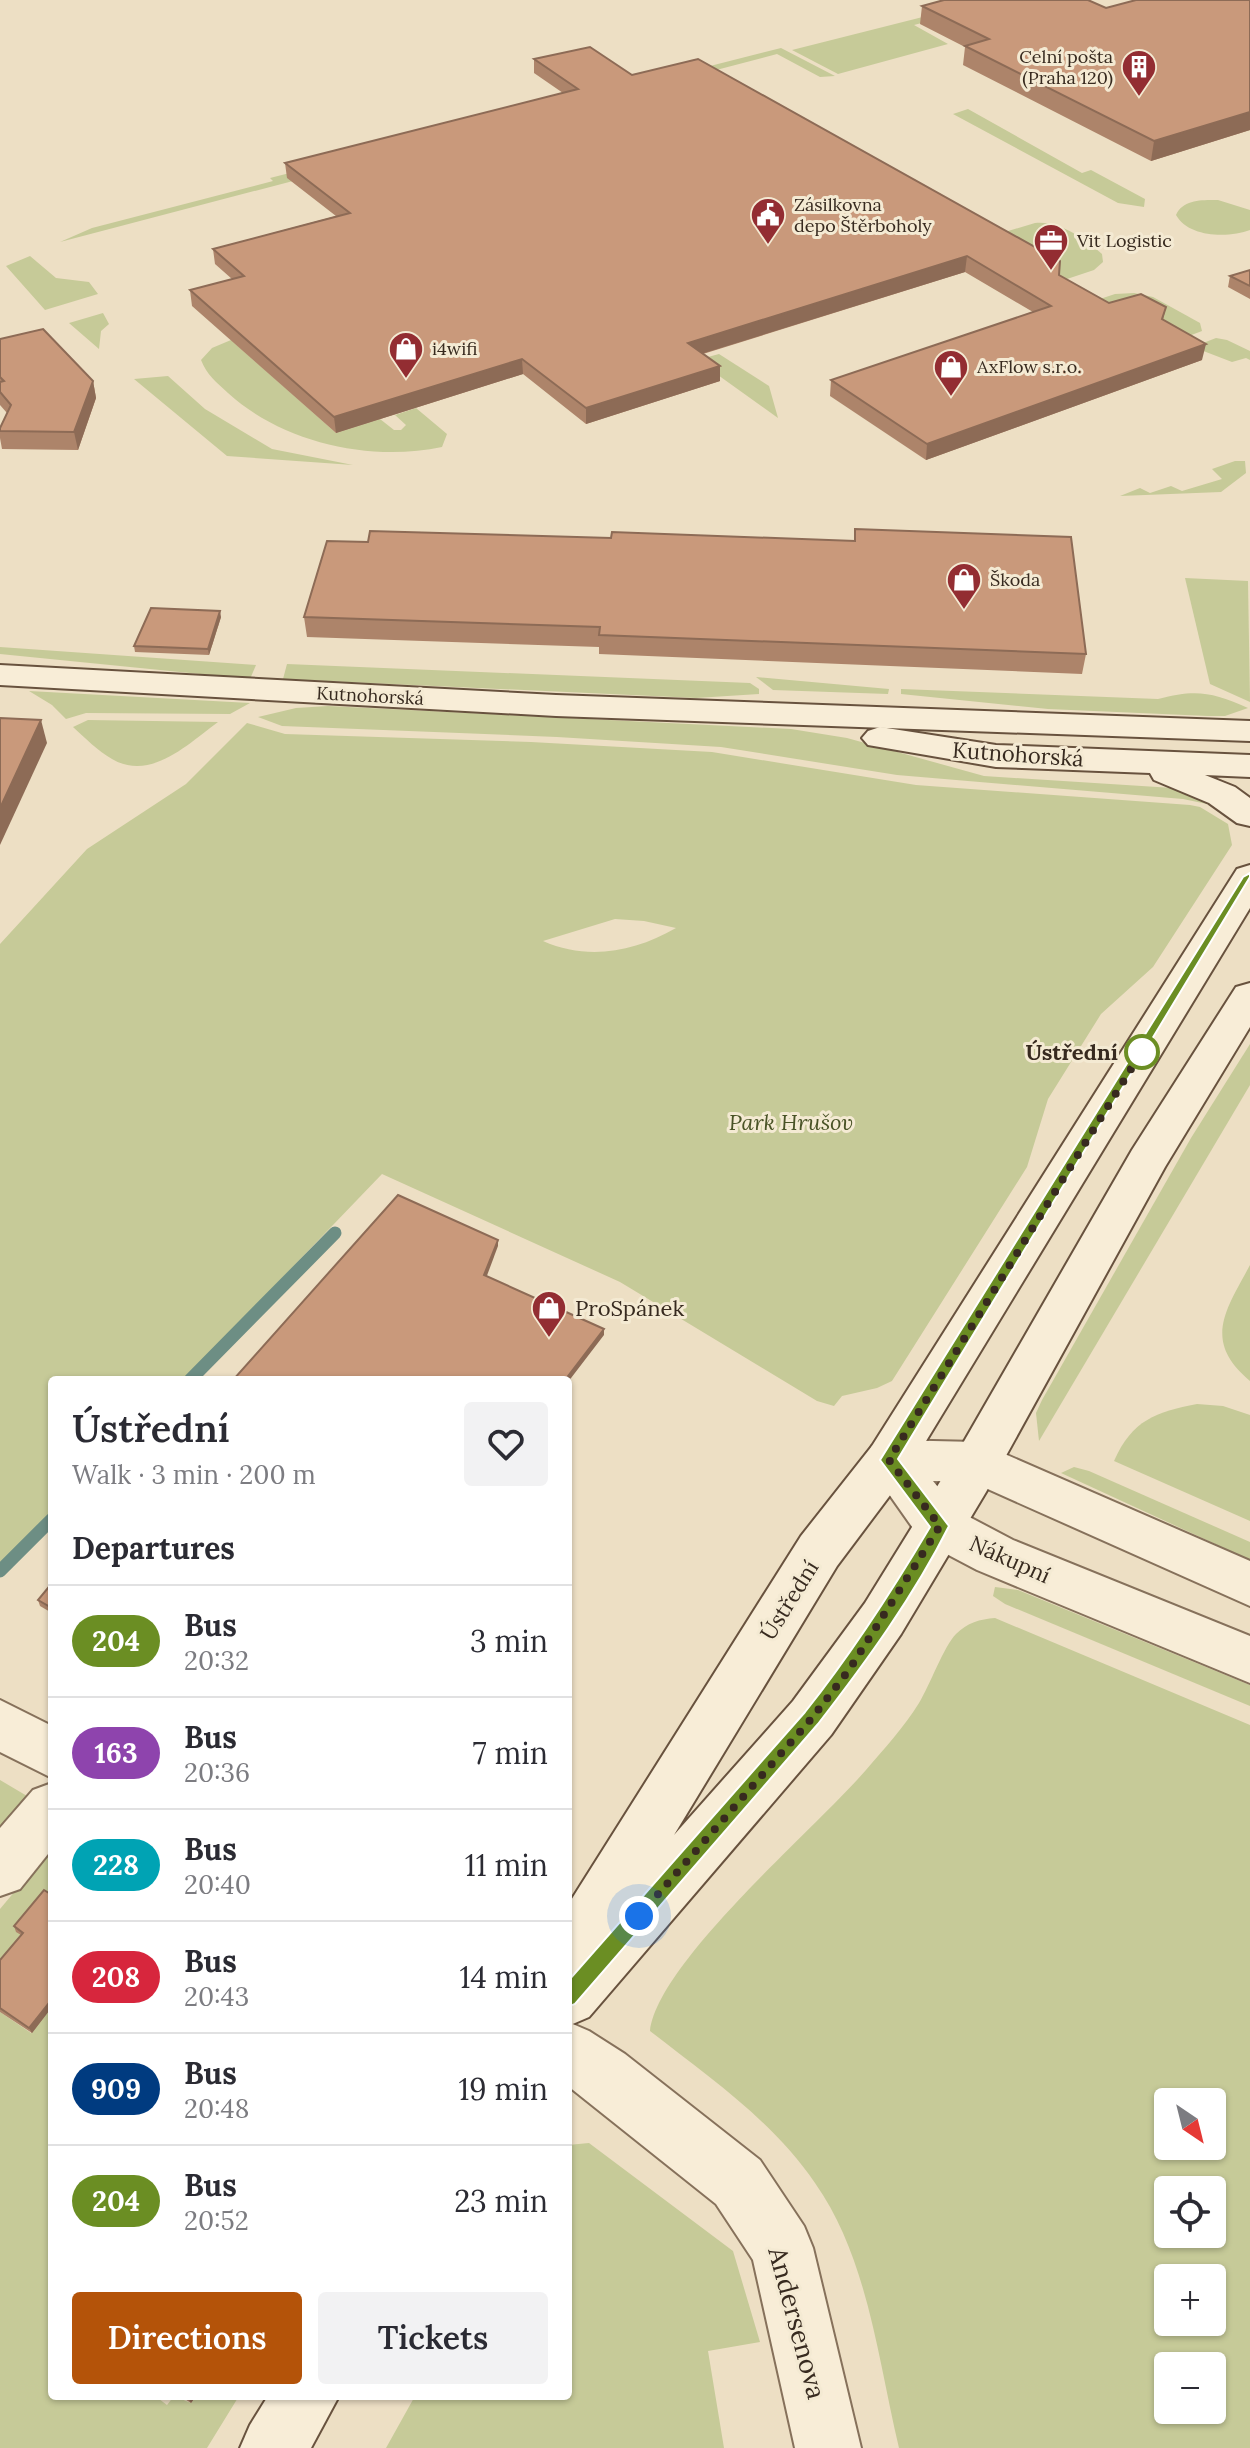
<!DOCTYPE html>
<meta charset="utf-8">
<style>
body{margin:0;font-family:Lora,serif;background:#f2f2f3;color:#2b2b33;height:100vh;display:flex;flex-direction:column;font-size:30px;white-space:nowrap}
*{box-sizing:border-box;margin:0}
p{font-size:26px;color:#7c7c81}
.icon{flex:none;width:44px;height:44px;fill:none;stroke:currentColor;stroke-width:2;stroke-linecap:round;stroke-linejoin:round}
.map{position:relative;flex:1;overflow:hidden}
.drawer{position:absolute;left:48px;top:1376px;width:524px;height:1024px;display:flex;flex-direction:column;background:#fff;border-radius:8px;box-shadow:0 2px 6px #0004}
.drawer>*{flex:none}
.badge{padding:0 16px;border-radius:26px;font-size:28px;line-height:52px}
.needle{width:52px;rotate:145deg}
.buttons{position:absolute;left:1154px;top:2088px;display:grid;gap:16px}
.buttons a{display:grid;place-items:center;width:72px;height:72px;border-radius:8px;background:#fff;box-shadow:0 2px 6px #0004;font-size:40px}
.you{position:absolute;width:40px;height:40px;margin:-20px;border:6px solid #fff;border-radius:50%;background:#1a73e8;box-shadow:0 0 0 12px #1a73e833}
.map>.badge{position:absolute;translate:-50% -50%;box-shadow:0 0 0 4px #fff}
h2{padding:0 24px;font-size:30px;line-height:72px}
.round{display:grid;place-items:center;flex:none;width:84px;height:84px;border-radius:8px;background:#f2f2f3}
.overview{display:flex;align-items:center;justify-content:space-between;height:136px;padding:0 24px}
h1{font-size:38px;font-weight:600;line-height:60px}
.button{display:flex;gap:16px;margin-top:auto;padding:16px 24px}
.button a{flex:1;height:92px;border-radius:8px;background:#b45309;color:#fff;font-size:32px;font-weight:600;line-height:92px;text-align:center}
.button a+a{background:#f2f2f3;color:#2b2b33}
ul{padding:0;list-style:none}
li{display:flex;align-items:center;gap:24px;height:112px;padding:0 24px;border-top:2px solid #e1e1e2}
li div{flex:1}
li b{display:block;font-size:30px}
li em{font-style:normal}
li .badge{min-width:88px;font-weight:700;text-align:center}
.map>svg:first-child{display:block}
.green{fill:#c6ca98;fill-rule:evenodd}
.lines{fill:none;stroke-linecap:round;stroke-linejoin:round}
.stream{stroke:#6d8e84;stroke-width:13}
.street-casing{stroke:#86715b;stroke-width:4}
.secondary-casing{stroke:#68523e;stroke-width:4}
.street{fill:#f8edd7;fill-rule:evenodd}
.secondary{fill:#f8edd7;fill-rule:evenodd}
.wall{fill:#ad846a}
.shaded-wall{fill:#8d6b56}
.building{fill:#c9997b;stroke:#8d6b56;stroke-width:2}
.line{fill:#6b8e23;stroke:#fff;stroke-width:2}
.walk{stroke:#372a1f;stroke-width:8;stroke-dasharray:0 14.4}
.stop-dot{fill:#fff;stroke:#6b8e23;stroke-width:4}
.labels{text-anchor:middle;stroke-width:6;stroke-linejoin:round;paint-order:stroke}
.far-poi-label{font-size:18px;fill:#372a1f;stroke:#f4ead3;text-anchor:start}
.far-street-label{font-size:18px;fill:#372a1f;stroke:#f4ead3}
.street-label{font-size:22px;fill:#372a1f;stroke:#f4ead3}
.stop-label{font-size:22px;font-weight:bold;fill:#372a1f;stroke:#f4ead3;text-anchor:end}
.park-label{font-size:22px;font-style:italic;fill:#495326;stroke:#f4ead3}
.poi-label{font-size:22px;fill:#372a1f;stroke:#f4ead3;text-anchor:start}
.near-street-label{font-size:26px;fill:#372a1f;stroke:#f4ead3}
</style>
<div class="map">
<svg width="1250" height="2448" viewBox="0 0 1250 2448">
<rect width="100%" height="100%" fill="#eddfc4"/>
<!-- green -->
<g class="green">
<polygon points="990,0 1009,0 914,25 948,44 838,74 792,50"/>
<polygon points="781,48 835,76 820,77 777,54 60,242 92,228 273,181 270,178"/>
<polygon points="968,109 1082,173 1091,170 1145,199 1144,207 1118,203 953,114"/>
<path d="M1218 200 1250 210V230C1229 238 1189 238 1176 215 1183 199 1203 200 1218 200Z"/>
<path d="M1035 223C1058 220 1086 239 1102 254L1103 262 1094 270 1049 285 988 237Z"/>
<polygon points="30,256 56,278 89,282 98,294 45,310 6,266"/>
<polygon points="1134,293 1153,297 1200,323 1202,331 1173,342 1082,305 1115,294"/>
<polygon points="103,313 109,324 101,331 99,349 69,323"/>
<polygon points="1216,338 1227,340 1250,351 1250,360 1246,358 1232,362 1193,347"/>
<path d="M231 340 336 433 380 419 394 430H401L406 425 395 415 416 408 447 434 442 447C370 462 283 443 228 393 216 382 207 375 201 360L212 348Z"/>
<polygon points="719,354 769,386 778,418 697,360"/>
<polygon points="168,376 205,409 272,449 353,465 227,456 134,379"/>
<polygon points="1235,461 1245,461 1246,473 1221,492 1120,496 1140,488 1150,493 1171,486 1182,491 1222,479 1212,469"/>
<polygon points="1185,578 1248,581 1250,702 1210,684"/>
<polygon points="0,647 256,665 250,679 0,654"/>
<polygon points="287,664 750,683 759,689 759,694 696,698 283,679"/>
<polygon points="756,677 889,689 888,694 773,690"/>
<path d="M901 689 1158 699C1196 689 1212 692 1248 708L1225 716H1208L1048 709 901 694Z"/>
<polygon points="29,691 250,703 230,714 86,713 66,719 52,705"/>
<polygon points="328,706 791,729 847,738 984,776 1173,788 1212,801 1207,804 1183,799 897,775 721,747 557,737 282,726 258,717 296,708"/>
<path d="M88 720 218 722C189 743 151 782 112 759 98 751 85 738 73 727Z"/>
<path d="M247 723 285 734 531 742 712 752 916 785 1190 805 1200 807 1228 824 1232 845 1153 967 1101 1014 1048 1099 1027 1167 892 1381 877 1388 842 1396 834 1406 817 1401 620 1282 382 1174 184 1380H52V1517L0 1571V944L87 849 186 784ZM615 919 644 921 676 928C634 952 588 961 543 941Z"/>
<polygon points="1250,1044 1250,1085 1039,1441 1036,1413 1042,1400 1191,1138"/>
<path d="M1250 1265V1381C1202 1341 1226 1310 1250 1265Z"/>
<path d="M1197 1404 1223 1406 1250 1415V1521L1114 1461C1132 1420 1156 1412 1197 1404Z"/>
<polygon points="1074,1467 1089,1471 1250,1542 1250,1560 1061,1473"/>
<polygon points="995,1587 1018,1590 1250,1685 1250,1706 1005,1604 993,1596"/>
<path d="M995 1618 1250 1725V2448H899C878 2360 868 2258 815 2183 772 2120 709 2077 650 2031 658 1962 816 1828 866 1770 884 1749 904 1727 919 1703 930 1685 944 1646 956 1634 967 1623 980 1619 995 1618ZM1168 2102H1212V2146H1168ZM1212 2190V2234H1168V2190ZM1168 2278H1212V2322H1168ZM1168 2366H1212V2410H1168Z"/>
<polygon points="0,1780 27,1796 0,1828"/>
<polygon points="52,1847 52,1899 0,1969 0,1909"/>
<polygon points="52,2007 52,2396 160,2396 159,2399 167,2405 174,2396 191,2403 196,2396 239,2396 207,2448 0,2448 0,2012 31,2033"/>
<polygon points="589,2143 733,2251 760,2342 708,2351 724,2448 386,2448 415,2396 568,2396 568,2145"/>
</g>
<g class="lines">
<!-- stream -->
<g class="stream">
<polyline points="190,1380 335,1233"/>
<polyline points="0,1571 52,1519"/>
</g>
<defs>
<g id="street">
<polygon points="889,1440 977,1442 1250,1561 1250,1606 972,1482 933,1481 958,1511 1013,1540 1250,1636 1250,1683 977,1570 922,1541 865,1460 872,1446"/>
<polygon points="0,1700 52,1726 52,1778 0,1752"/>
<polygon points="52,1783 52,1849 20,1889 0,1896 0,1828 33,1790"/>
<polygon points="568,2022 589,2031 625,2054 760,2160 804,2226 813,2248 861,2448 795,2448 753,2260 716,2204 568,2086"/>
</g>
<g id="secondary">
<polygon points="0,665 556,695 1250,721 1250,741 556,716 0,685"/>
<polygon points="880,727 996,745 1250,755 1250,777 1205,775 1235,787 1250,798 1250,826 1237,823 1209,803 1154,780 1150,773 996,767 868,745 862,738 868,731"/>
<polygon points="1250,865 1250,908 906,1474 837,1566 674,1835 793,1701 865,1603 951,1464 1132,1150 1236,987 1250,983 1250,1027 1165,1167 986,1492 901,1634 831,1735 589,2017 568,2026 568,1905 801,1536 872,1446 1237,869"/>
<polygon points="268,2396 339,2396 311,2448 240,2448 250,2425"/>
</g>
</defs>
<!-- street casing -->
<use href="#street" class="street-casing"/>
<!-- secondary casing -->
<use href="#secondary" class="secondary-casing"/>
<!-- street -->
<use href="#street" class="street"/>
<!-- secondary -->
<use href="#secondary" class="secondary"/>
</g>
<!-- wall -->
<g class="wall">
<polygon points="1250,0 1250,130 1151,161 963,65 965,47 920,24 922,6 1106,8"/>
<polygon points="534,59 632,75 1059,275 1109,303 1166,307 1163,320 1202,360 926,460 830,396 831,380 1033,312 965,272 703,354 720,381 586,424 523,374 336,433 192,306 190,290 232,279 215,264 213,249 336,216 287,178 285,163 563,93 534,73"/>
<polygon points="1250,270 1250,299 1228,287 1230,276"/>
<polygon points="0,339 93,381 96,398 78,450 2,449 0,438 0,428 7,413 0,405"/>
<polygon points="855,529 1086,654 1082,674 599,654 599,647 307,637 304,617 368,542 611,538 854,541"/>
<polygon points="221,617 209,655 135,652 134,646"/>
<polygon points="52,1583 52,1613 40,1606 38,1600"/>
<polygon points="52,1895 52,2007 32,2033 0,2012 0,1960 21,1935 16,1932 14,1926"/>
<polygon points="180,2396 196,2396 191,2403"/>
</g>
<!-- shaded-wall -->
<g class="shaded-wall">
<polygon points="1250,112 1250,130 1151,161 1154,141"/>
<polygon points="967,256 965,272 688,358 688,343"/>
<polygon points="1206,344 1202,360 926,460 927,444"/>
<polygon points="522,359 523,374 336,433 334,417"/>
<polygon points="720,366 720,381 586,424 586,408"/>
<polygon points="93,381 96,398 78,450 74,432"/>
<polygon points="220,611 221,617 209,655 208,649"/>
<polygon points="41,720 47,743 0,845 0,808"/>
<polygon points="498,1240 498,1246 485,1281 484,1275"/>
<polygon points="604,1329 604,1335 568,1382 568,1380 565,1380"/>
<polygon points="52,1999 52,2007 32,2033 29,2028"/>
<polygon points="187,2396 196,2396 191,2403"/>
</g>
<!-- building -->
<g class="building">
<polygon points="944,0 1088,0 1106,8 1136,0 1250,0 1250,112 1154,141 965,46 989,39 922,6"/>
<polygon points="590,47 632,75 698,59 1060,261 1059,275 1109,303 1141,294 1166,307 1162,319 1206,344 927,444 831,380 1051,306 967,256 688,343 720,366 586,408 522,359 334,417 190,290 244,276 213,249 350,213 285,163 578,89 534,59"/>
<polygon points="1250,270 1250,286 1230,276"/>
<polygon points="43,329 93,381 74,432 0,431 0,428 11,405 0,392 0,382 4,381 0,377 0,339"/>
<polygon points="855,529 1071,537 1086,654 599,635 600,627 304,617 327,541 368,542 370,531 611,538 612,532 855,541"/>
<polygon points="151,608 220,611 208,649 134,646"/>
<polygon points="0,718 41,720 0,808"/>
<polygon points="398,1195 498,1240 484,1275 604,1329 565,1380 233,1380"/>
<polygon points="52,1583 52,1608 38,1600"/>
<polygon points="44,1890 52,1895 52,1999 29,2028 0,2008 0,1960 23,1933 14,1926"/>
</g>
<!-- line -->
<path class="line" d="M1250 873V877L898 1459 949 1526C914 1596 866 1662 818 1724L575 2004 568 2007 561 2004 558 1997 561 1989 805 1712C852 1653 892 1591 930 1527L880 1460 1243 877Z"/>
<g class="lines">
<!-- walk -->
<polyline class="walk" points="639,1916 812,1718 849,1670 940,1526 889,1460 1149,1040 1142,1052"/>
</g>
<!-- icons -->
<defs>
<symbol id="building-pin" viewBox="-11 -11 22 30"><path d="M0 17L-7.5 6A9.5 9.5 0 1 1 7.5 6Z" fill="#932d32" stroke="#f4ead3"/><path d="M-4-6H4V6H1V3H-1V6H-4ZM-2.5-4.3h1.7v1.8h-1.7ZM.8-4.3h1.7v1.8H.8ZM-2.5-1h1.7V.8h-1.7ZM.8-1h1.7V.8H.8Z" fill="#fff"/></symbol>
<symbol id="civic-pin" viewBox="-11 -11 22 30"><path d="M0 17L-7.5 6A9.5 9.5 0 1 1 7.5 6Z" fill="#932d32" stroke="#f4ead3"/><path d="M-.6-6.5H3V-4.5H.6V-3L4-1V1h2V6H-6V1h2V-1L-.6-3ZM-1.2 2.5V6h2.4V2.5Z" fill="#fff"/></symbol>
<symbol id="office-pin" viewBox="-11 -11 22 30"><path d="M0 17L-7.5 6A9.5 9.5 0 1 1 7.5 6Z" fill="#932d32" stroke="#f4ead3"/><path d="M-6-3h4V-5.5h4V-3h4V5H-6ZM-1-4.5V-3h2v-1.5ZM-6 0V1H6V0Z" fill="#fff"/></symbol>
<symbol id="shop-pin" viewBox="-11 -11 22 30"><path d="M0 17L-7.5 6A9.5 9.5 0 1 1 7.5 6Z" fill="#932d32" stroke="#f4ead3"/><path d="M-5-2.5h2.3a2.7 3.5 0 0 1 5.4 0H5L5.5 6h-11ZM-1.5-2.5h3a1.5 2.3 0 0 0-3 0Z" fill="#fff"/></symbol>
</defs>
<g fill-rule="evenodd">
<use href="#building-pin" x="1119" y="47" width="40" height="54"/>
<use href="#civic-pin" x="748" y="195" width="40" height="54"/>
<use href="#office-pin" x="1031" y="221" width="40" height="54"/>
<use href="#shop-pin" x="386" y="329" width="40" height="54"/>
<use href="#shop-pin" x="931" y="347" width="40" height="54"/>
<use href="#shop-pin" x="944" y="560" width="40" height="54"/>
<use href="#shop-pin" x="529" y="1288" width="40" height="54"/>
</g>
<!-- markers -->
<circle class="stop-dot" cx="1142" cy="1052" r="16"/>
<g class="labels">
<!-- far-poi labels -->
<g class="far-poi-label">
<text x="1113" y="63" text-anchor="end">Celní pošta<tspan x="1113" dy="21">(Praha 120)</tspan></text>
<text x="794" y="211">Zásilkovna<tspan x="794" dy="21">depo Štěrboholy</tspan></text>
<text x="1077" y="247">Vit Logistic</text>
<text x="432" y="355">i4wifi</text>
<text x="977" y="373">AxFlow s.r.o.</text>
<text x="990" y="586">Škoda</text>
</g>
<!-- far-street labels -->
<g class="far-street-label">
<text transform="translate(370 696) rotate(3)" y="6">Kutnohorská</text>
</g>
<!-- street labels -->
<g class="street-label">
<text transform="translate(1018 754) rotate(4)" y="8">Kutnohorská</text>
<text transform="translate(1010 1559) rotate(24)" y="8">Nákupní</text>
<text transform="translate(789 1600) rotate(-58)" y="8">Ústřední</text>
</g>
<!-- stop labels -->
<g class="stop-label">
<text x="1118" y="1060">Ústřední</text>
</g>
<!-- park labels -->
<g class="park-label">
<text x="791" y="1130">Park Hrušov</text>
</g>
<!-- poi labels -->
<g class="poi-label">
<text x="575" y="1316">ProSpánek</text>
</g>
<!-- near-street labels -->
<g class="near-street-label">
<text transform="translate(797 2323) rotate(75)" y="9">Andersenova</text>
</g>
</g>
</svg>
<div class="buttons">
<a><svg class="needle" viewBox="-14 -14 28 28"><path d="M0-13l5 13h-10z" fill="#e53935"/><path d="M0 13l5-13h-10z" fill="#7c7c81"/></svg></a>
<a><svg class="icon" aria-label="locate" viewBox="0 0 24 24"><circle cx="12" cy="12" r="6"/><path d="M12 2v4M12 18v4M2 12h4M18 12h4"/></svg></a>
<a>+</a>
<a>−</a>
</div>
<div class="you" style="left:639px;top:1916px"></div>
<section class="drawer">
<div class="overview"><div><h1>Ústřední</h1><p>Walk · 3 min · 200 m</p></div><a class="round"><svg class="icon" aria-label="heart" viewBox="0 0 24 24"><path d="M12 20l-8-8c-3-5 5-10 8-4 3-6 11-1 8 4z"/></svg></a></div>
<h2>Departures</h2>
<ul>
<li><span class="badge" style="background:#6b8e23;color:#fff">204</span><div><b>Bus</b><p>20:32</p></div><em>3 min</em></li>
<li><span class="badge" style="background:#8e44ad;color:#fff">163</span><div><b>Bus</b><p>20:36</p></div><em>7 min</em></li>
<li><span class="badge" style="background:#00a3b4;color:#fff">228</span><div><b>Bus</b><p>20:40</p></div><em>11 min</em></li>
<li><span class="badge" style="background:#d7263d;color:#fff">208</span><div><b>Bus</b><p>20:43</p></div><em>14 min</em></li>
<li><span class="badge" style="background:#003b80;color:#fff">909</span><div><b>Bus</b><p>20:48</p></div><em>19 min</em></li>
<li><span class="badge" style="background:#6b8e23;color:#fff">204</span><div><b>Bus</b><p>20:52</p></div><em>23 min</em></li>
</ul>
<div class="button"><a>Directions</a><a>Tickets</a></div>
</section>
</div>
